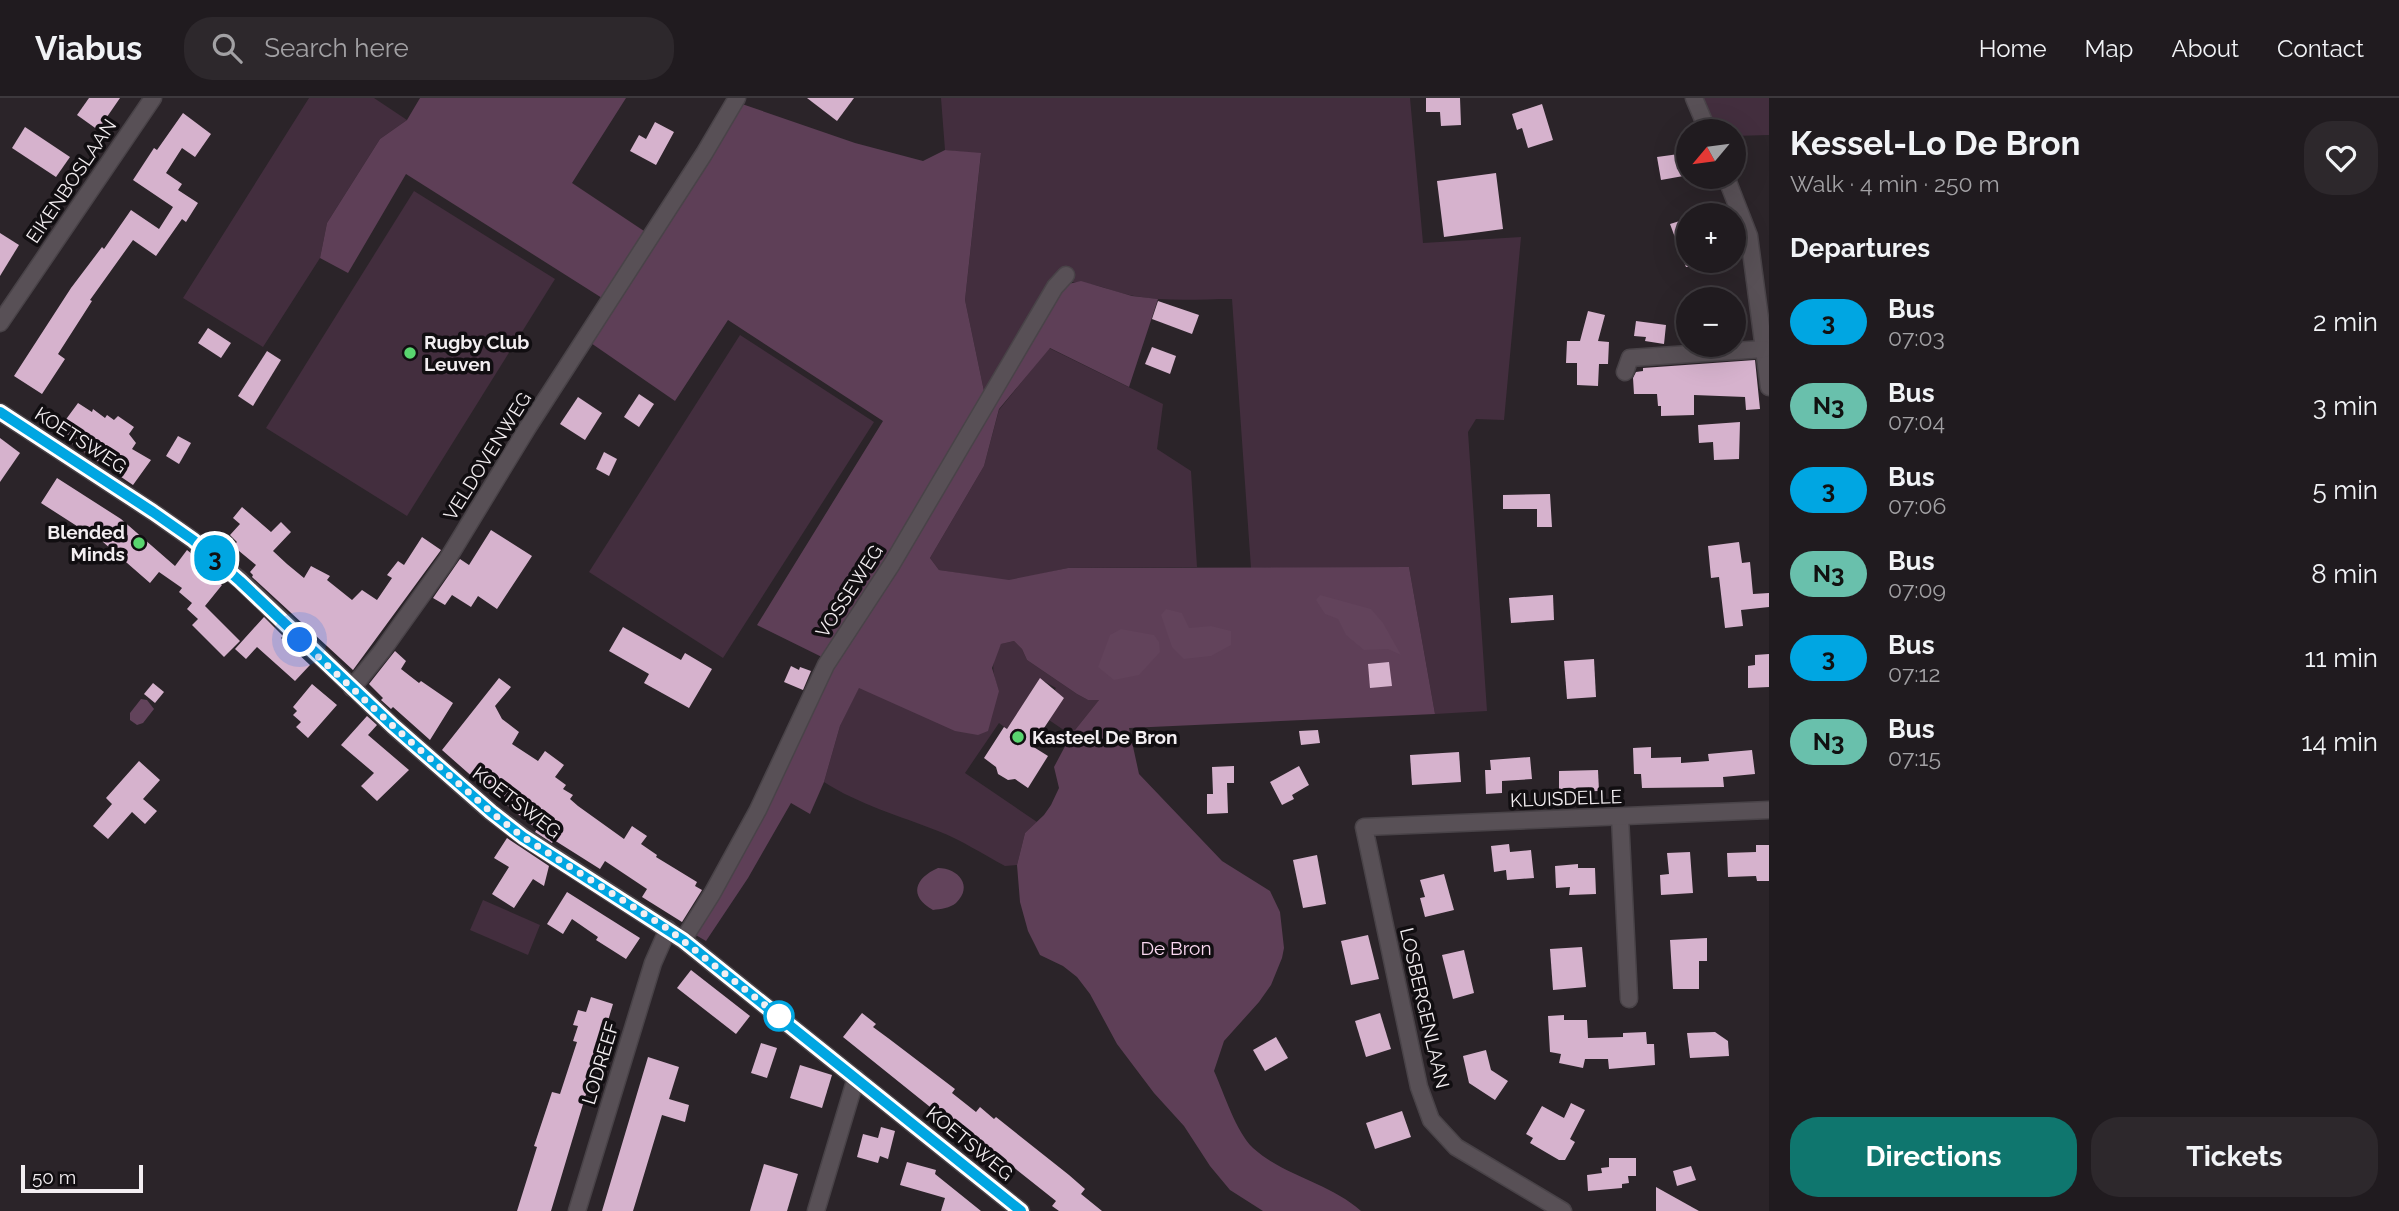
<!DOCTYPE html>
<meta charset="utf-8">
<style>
body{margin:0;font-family:Raleway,sans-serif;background:#2d282c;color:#f1f3f6;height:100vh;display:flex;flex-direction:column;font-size:26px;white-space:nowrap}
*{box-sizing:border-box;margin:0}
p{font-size:23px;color:#a2a1a4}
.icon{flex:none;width:38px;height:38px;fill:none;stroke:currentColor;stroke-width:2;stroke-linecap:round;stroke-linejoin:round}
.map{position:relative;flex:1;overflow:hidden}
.side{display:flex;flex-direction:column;background:#201b1f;width:630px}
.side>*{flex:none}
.badge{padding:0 14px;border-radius:23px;font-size:24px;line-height:46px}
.needle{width:46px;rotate:241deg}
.tools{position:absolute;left:1676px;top:21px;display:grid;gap:14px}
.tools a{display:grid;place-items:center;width:70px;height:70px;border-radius:50%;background:#201b1f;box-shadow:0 7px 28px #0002,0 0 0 2px #3d393d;font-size:35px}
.scale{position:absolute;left:21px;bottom:18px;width:122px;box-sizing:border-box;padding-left:7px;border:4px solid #f3eef1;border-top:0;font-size:19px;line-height:24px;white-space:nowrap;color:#f3eef1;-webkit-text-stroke:5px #110e11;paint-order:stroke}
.you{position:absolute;width:35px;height:35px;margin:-18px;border:5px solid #fff;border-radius:50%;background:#1a73e8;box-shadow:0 0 0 10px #1a73e833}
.map>.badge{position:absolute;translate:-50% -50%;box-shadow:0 0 0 4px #fff}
h2{padding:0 21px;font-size:26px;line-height:63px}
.round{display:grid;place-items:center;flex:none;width:74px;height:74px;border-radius:28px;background:#2d282c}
.head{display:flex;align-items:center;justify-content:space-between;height:119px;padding:0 21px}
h1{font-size:33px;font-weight:700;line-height:52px}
.button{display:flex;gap:14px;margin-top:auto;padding:14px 21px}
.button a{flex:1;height:80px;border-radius:28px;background:#0f766e;color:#fff;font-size:28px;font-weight:700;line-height:80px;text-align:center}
.button a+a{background:#2d282c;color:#f1f3f6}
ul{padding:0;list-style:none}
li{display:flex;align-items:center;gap:21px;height:84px;padding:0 21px}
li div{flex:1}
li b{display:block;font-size:26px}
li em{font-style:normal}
li .badge{min-width:77px;font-weight:700;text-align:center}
header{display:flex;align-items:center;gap:42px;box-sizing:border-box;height:98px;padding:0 35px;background:#201b1f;border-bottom:2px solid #3d393d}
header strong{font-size:33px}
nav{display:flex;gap:38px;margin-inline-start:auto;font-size:24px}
.search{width:490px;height:63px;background:#2d282c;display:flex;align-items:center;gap:18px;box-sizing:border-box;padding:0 24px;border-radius:28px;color:#a2a1a4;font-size:26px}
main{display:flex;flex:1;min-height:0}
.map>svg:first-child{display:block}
.green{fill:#432e3e}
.forest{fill:#5e3f57}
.water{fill:#62435b}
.building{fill:#d6b2cd}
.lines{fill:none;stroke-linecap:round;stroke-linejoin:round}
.minor-casing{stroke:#494348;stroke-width:19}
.minor{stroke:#585056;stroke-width:16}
.line-casing{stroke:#fff;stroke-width:16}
.line{stroke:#00a6e2;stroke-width:10}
.walk{stroke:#f3eef1;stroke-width:7;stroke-dasharray:0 12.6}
.poi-dot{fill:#59d56f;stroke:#110e11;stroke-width:2.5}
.stop-dot{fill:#fff;stroke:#00a6e2;stroke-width:3.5}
.labels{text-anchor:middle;stroke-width:7;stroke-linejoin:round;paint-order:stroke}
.street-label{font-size:19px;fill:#f3eef1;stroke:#110e11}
.poi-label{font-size:19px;font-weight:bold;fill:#f3eef1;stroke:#110e11;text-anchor:start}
.park-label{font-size:19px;fill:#fbd8f1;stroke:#110e11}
</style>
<header>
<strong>Viabus</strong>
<div class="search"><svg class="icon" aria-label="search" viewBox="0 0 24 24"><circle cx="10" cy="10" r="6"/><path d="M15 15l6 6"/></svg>Search here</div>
<nav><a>Home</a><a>Map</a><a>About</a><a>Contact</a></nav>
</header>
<main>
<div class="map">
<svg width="1769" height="1113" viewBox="0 0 1769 1113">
<rect width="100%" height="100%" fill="#2b2429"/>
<!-- green -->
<g class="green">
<polygon points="309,0 374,0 407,22 380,41 327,125 320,160 263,249 183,200"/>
<path d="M941 0H1410L1423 145 1521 139 1504 322 1476 321 1468 334 1487 613 1435 616 1409 469 1251 470 1232 201C1200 201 1166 204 1134 198 1112 194 1093 183 1070 184L1061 176 985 298 965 202 981 56 945 52Z"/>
<polygon points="1702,0 1769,0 1769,37 1734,38 1734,33 1717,33"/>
<polygon points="414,93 555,181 407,418 266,330"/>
<polygon points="740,237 874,324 723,560 589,474"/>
<polygon points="1049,250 1163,306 1157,351 1191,373 1197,469 1068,470 1009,483 939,472 930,460 984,368 999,312"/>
<path d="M1014 543 1022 551 1027 562 1077 596 1088 602 1100 601 1071 637 1049 622 1064 600 1054 593 1056 590 1040 581 1007 631 999 625 965 675 1037 724 1025 735 1017 767 1005 768C983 756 961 742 938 733 900 718 858 706 824 684L840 628 859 589 874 595 999 593C992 572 990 567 1001 546Z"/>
<polygon points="483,802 540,827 528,857 470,832"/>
</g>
<!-- forest -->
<path class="forest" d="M420 0H626L572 85 656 141 742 6 855 45 923 63 945 52 981 55 965 202 985 298 1064 187 1081 183 1132 198 1158 201 1129 289 1050 250 999 311 984 368 930 460 939 472 1009 482 1068 470 1409 469 1435 616 1129 630 1139 676 1222 763 1270 793 1280 814 1284 850 1282 860 1271 887 1259 904 1224 943 1214 973C1224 995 1236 1034 1253 1050 1284 1078 1330 1085 1361 1113H1263L1230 1092 1210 1068 1184 1028 1154 995 1117 946 1090 896 1077 879 1063 868 1040 857 1028 833 1020 804 1017 767 1025 735 1044 717 1051 707 1059 690 1054 669 1071 637 1099 602H1088L1077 596 1027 562 1022 551 1014 543 1001 546 992 570 999 593 988 633 978 637 955 633 859 590 840 628 824 684 810 716 791 705 748 780 706 843 694 836 832 564 757 527 883 323 728 222 675 303 588 243 602 200 406 76 348 175 320 160 327 125 380 41 407 22Z"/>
<!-- water -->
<g class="water">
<polygon points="1320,497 1371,511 1383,525 1401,557 1388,551 1364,552 1346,537 1338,521 1325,516 1316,502"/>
<polygon points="1166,511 1182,515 1189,530 1211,528 1231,533 1231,547 1211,558 1184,561 1172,549 1161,517"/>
<polygon points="1121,531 1154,537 1159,544 1160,554 1139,577 1114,582 1098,569 1110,537"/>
<polygon points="141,601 147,602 154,611 143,625 137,627 130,622 130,615"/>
<path d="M938 770C958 770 974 788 956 805 950 810 941 811 933 812 908 798 915 780 938 770Z"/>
</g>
<!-- building -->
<g class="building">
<polygon points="89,0 120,0 98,32 77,17"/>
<polygon points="807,0 854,0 837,23"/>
<polygon points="1426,0 1460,0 1461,27 1441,28 1440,14 1426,14"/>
<polygon points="1542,6 1553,42 1528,50 1522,30 1517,32 1512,16"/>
<polygon points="183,15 211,36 195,59 182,50 166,75 182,86 178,92 198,105 186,124 182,121 156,158 133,142 90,202 92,203 58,256 65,261 42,296 14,278 71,190 102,149 104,151 131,112 159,131 173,109 133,82 154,50 157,52"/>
<polygon points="655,24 674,34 656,67 630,53 639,37 646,41"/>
<polygon points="25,29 70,59 56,79 12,50"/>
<polygon points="1686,55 1689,77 1661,82 1657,59"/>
<polygon points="1496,75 1503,131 1444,139 1437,83"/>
<polygon points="1683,122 1686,129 1689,128 1689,169 1686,169 1670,126"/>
<polygon points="0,135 19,147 0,178"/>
<polygon points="1158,203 1199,217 1192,236 1152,221"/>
<polygon points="1588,213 1605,217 1598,243 1609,244 1608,266 1599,266 1598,288 1577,287 1577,265 1566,265 1567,243 1580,243"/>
<polygon points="1636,223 1666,227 1664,246 1645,243 1646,239 1634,238"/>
<polygon points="208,230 231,245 221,260 198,245"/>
<polygon points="1152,249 1176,258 1170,276 1145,266"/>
<polygon points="267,253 281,262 253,308 238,298"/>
<polygon points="1755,262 1760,311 1746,312 1745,299 1694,297 1694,317 1661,318 1661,308 1658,308 1657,296 1634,296 1633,280 1636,274 1643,273 1643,270"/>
<polygon points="639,296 654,306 639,329 624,319"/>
<polygon points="578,299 602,315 585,342 560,326"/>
<polygon points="78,305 92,314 93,311 105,320 107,317 114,322 118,318 134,329 129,336 136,345 132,351 151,362 133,387 56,335"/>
<polygon points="1740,324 1739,361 1714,362 1713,344 1699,345 1698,327"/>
<polygon points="178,338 191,345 179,366 166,358"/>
<polygon points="0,340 20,355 0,384"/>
<polygon points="604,354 617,361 609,378 596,371"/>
<polygon points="57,380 121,421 175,468 187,452 213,473 210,477 222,487 205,508 240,543 224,559 192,527 198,521 187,511 192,505 179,494 182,490 159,474 150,485 95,437 94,439 41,405"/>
<polygon points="1550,396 1552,429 1537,429 1537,411 1503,411 1503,397"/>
<polygon points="242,409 271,434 281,424 291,434 273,453 287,466 304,480 311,468 330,478 327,482 352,502 362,492 377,502 392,480 387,477 398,463 404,467 422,439 441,452 353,572 252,479 253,477 250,474 256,467 233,448 237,444 230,437 240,426 233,420"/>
<polygon points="491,432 532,458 497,511 478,498 471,509 452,497 445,507 433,500 460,461 469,467"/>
<polygon points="1739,444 1742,465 1750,464 1753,496 1769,495 1769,509 1741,512 1743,528 1725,530 1719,479 1711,480 1708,448"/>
<polygon points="1553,497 1554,522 1511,525 1509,500"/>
<polygon points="264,519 283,538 281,540 310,567 295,583 257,549 246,561 235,551"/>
<polygon points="623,529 681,562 685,555 712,571 689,610 644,585 649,576 609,553"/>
<polygon points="395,553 406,563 401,571 419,585 421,583 453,605 430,642 393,609 391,611 381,602 383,600 369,586"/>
<polygon points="1769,556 1769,589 1748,590 1748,568 1755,567 1755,557"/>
<polygon points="1594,561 1596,599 1567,601 1564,563"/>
<polygon points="1389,564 1392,588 1370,590 1368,566"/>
<polygon points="791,568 799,572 800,569 811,573 803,592 784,584"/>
<polygon points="499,580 511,589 495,608 502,621 519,634 512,646 538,663 545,653 564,667 555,679 566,687 563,691 573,697 570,701 578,708 624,741 632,728 647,738 641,746 657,757 656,759 697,784 695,788 702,792 682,824 642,799 647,791 605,763 600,771 554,742 552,745 535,734 537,731 484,689 442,652"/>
<polygon points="1040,580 1064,600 1032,648 1048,658 1028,690 1015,681 1008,682 998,676 996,669 984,660 1004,629 1007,631"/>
<polygon points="153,585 164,594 155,605 144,596"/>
<polygon points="312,586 337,607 308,640 296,629 301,624 293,617 297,613 293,609"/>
<polygon points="367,618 377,627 368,637 409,672 377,703 361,688 374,675 341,647"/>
<polygon points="1318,632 1320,645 1301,647 1299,633"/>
<polygon points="1651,649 1651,660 1681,659 1681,665 1709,663 1708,656 1752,652 1755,676 1723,679 1724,689 1642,690 1641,676 1634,676 1633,650"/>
<polygon points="1459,654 1461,684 1412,687 1410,657"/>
<polygon points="1530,659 1532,681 1502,683 1502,695 1486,696 1485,672 1491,672 1490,662"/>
<polygon points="139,663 160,682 143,701 157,713 145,726 132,714 108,741 93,728 112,706 106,700"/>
<polygon points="1234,668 1234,685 1227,685 1228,715 1207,716 1207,696 1213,696 1212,669"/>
<polygon points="1299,668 1309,687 1292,697 1294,701 1282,707 1270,684"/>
<polygon points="1598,672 1599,693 1559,694 1559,673"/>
<polygon points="507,740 549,768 544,788 533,781 514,810 492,796 509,769 494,760"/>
<polygon points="1509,746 1510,754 1531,752 1534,780 1507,782 1506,772 1494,774 1491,748"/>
<polygon points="1756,747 1769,747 1769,783 1757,783 1756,778 1728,779 1727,755 1756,754"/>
<polygon points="1690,754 1693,795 1661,797 1660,777 1669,776 1667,755"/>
<polygon points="1317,757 1326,806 1303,810 1293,762"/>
<polygon points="1578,766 1578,770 1595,770 1596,796 1569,797 1570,789 1556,790 1555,768"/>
<polygon points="1444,776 1454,812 1425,819 1420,800 1425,799 1420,782"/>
<polygon points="567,794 640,840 626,861 596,842 598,839 572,821 563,836 547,826"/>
<polygon points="1368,837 1379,881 1351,887 1341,843"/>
<polygon points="1707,840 1707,863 1699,863 1699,891 1673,891 1670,842"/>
<polygon points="1582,849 1586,889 1553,892 1550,851"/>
<polygon points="1464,852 1474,895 1453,901 1442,857"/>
<polygon points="691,872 750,918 736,936 677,890"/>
<polygon points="591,899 613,906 551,1113 517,1113 537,1049 534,1048 552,994 560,996 577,944 573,943 578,928 573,927 578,912 586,914"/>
<polygon points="862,915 876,926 873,929 888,940 955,991 952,995 976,1014 980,1009 994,1021 996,1019 1069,1077 1085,1091 1081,1096 1102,1113 1059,1113 1052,1108 1056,1103 953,1021 950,1025 843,939"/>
<polygon points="1380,915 1391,951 1366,959 1355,923"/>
<polygon points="1564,917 1564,922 1587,922 1588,940 1623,939 1623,935 1646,934 1647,946 1654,946 1655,967 1609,971 1608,961 1585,961 1583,970 1559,965 1561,956 1550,954 1548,918"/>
<polygon points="1715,934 1728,943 1729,958 1690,960 1687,935"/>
<polygon points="1276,939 1288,960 1265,973 1253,952"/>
<polygon points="761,945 777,950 767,980 751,975"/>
<polygon points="1486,952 1491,972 1508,983 1495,1002 1469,985 1463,958"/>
<polygon points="648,959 679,969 669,1001 689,1007 685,1024 662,1017 633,1113 602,1113"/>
<polygon points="800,967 832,977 822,1010 790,1000"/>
<polygon points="1571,1005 1585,1012 1570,1041 1575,1044 1565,1062 1559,1062 1530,1045 1533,1040 1526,1036 1542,1008 1564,1020"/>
<polygon points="1402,1013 1411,1039 1375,1051 1366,1025"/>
<polygon points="881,1029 895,1033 888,1061 880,1058 878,1065 857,1059 863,1036 878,1040"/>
<polygon points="1609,1060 1636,1060 1636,1078 1628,1078 1629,1085 1622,1086 1622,1090 1588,1093 1587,1077 1602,1075 1601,1070 1609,1069"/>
<polygon points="907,1064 936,1072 935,1076 981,1113 941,1113 945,1100 900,1087"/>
<polygon points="764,1066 798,1076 787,1113 750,1113"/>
<polygon points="1691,1068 1696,1082 1677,1088 1673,1073"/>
<polygon points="1656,1089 1699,1113 1656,1113"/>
</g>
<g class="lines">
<defs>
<g id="minor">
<polyline points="1694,0 1708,33"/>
<polyline points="1726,79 1749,138 1769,289"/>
<polyline points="0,225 153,0"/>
<polyline points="1625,274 1630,260 1764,251"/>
<polyline points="0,314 153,414 193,442 241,483 393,628 491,714 524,739 683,842 1021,1113"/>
<polyline points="352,590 382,553 447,462 528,329 704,56 737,0"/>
<polyline points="1620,719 1629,901"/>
<polyline points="683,842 712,796 758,712 826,567 892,466 1055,189 1066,177"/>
<polyline points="577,1113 653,865 668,831"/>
<polyline points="816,1113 856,980"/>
<polyline points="1563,1113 1456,1049 1431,1022 1419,989 1364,729 1769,712"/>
</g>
</defs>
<!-- minor casing -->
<use href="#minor" class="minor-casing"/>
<!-- minor -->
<use href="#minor" class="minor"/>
</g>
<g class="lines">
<defs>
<polyline id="line" points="0,314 153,414 193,442 240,483 393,628 491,714 523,739 683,842 1021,1113"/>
</defs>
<!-- line casing -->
<use href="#line" class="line-casing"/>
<!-- line -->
<use href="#line" class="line"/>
<!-- walk -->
<polyline class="walk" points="300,542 393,628 491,714 523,739 668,831 784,922 779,918"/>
</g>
<!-- markers -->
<g class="poi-dot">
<circle cx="410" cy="255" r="7"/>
<circle cx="139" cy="445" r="7"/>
<circle cx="1018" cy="639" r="7"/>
</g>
<circle class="stop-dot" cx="779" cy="918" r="14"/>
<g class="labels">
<!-- street labels -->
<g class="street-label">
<text transform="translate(71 83) rotate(-56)" y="7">EIKENBOSLAAN</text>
<text transform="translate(81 342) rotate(33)" y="7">KOETSWEG</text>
<text transform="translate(487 358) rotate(-58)" y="7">VELDOVENWEG</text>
<text transform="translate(849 493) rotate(-57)" y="7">VOSSEWEG</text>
<text transform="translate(1566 700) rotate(-2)" y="7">KLUISDELLE</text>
<text transform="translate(517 704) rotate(37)" y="7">KOETSWEG</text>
<text transform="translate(1425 910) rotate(77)" y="7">LOSBERGENLAAN</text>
<text transform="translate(600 965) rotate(-73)" y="7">LODREEF</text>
<text transform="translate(970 1045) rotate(39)" y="7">KOETSWEG</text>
</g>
<!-- poi labels -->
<g class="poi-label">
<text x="424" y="251">Rugby Club<tspan x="424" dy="22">Leuven</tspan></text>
<text x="125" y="441" text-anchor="end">Blended<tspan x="125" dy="22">Minds</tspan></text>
<text x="1032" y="646">Kasteel De Bron</text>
</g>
<!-- park labels -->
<g class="park-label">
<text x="1176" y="857">De Bron</text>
</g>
</g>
</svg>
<div class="tools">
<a><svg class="needle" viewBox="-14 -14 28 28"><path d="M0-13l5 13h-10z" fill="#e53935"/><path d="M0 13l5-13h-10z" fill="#a2a1a4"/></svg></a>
<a>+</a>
<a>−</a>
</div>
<div class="scale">50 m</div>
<div class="you" style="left:300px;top:542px"></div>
<b class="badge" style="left:215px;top:460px;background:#00a6e2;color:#111">3</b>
</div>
<section class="side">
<div class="head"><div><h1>Kessel-Lo De Bron</h1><p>Walk · 4 min · 250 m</p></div><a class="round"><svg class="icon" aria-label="heart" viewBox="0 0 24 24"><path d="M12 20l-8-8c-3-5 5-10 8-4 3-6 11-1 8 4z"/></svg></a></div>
<h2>Departures</h2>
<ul>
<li><span class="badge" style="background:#00a6e2;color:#111">3</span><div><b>Bus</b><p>07:03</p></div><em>2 min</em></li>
<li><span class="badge" style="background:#69c0ac;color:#111">N3</span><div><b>Bus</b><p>07:04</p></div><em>3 min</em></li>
<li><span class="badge" style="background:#00a6e2;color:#111">3</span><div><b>Bus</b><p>07:06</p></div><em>5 min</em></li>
<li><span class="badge" style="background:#69c0ac;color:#111">N3</span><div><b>Bus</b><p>07:09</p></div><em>8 min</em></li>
<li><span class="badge" style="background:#00a6e2;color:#111">3</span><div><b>Bus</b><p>07:12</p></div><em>11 min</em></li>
<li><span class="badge" style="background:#69c0ac;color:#111">N3</span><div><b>Bus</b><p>07:15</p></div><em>14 min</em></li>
</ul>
<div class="button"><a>Directions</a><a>Tickets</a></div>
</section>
</main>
